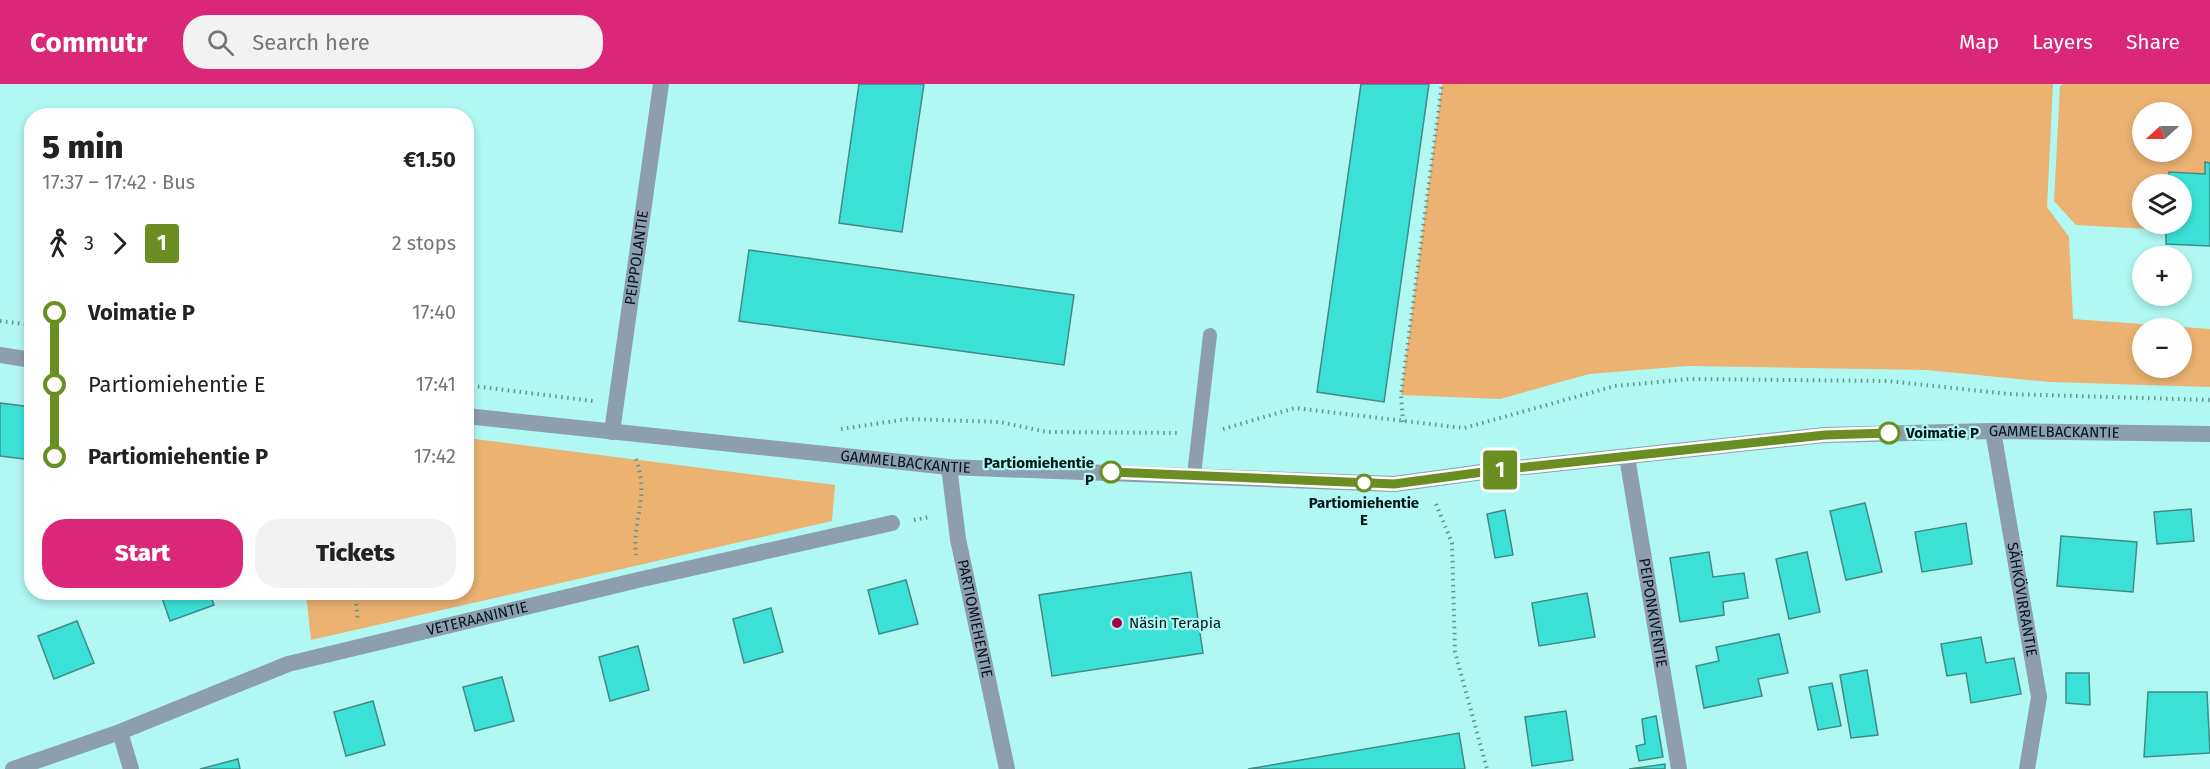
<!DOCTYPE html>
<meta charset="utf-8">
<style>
body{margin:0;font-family:"Fira Sans",sans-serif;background:#f2f2f2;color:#222;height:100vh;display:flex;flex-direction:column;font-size:22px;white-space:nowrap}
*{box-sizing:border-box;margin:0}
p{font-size:20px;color:#767676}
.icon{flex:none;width:33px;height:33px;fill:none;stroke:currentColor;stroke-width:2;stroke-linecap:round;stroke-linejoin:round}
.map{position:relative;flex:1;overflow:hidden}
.details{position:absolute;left:24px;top:24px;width:450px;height:492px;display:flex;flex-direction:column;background:#fff;border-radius:24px;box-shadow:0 3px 9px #0003}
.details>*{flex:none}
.badge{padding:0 12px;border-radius:4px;font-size:21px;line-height:39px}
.needle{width:39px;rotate:249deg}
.fabs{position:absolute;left:2132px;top:18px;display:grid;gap:12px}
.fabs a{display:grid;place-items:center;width:60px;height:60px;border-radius:50%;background:#fff;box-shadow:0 3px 9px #0003;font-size:30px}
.map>.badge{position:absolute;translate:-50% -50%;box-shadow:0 0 0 3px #fff}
.legs{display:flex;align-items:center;gap:9px;height:66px;padding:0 18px;font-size:20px}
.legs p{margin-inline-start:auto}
.head{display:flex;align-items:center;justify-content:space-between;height:102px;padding:0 18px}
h1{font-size:33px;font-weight:800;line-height:45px}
.cta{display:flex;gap:12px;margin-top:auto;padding:12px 18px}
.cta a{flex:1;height:69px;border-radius:24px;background:#db2777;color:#fff;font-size:24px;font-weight:800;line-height:69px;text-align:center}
.cta a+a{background:#f2f2f2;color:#222}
ul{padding:0 18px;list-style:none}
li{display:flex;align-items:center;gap:21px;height:72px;font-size:22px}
li i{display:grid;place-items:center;width:9px;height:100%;margin:0 8px;background:currentColor}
li i::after{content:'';width:15px;height:15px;margin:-8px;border:4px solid;border-radius:50%;background:#fff}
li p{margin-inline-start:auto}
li:first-child i{background:linear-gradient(#0000 50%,currentColor 0)}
li:last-child i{background:linear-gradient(currentColor 50%,#0000 0)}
header{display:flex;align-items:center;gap:36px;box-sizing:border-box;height:84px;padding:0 30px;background:#db2777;color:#fff}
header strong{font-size:28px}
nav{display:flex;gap:33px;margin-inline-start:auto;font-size:21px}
.search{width:420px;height:54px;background:#f2f2f2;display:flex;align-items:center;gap:15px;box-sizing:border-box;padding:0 21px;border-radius:24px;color:#767676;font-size:22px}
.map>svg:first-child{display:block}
.green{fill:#ebb272;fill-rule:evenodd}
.building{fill:#3be1d7;stroke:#438a85;stroke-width:1.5}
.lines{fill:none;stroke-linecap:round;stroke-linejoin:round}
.path{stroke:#639591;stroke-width:4;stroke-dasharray:1.5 4.5;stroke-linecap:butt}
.service{stroke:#8d9eaf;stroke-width:14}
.minor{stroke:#8d9eaf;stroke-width:16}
.tertiary{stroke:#8d9eaf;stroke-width:16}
.line-1-casing{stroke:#fff;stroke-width:14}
.line-1{stroke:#6b8e23;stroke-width:9}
.stop-1-dot{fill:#fff;stroke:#6b8e23;stroke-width:3}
.poi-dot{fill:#a10442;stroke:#b0f8f1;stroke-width:2}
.labels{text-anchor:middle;stroke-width:4.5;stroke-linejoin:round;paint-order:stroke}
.street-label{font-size:15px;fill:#001716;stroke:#b0f8f1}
.stop-label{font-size:15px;font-weight:bold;fill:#001716;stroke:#b0f8f1;text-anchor:start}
.poi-label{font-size:15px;fill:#001716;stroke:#b0f8f1;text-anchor:start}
</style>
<header>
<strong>Commutr</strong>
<div class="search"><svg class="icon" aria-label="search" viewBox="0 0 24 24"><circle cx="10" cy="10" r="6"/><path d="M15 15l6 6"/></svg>Search here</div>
<nav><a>Map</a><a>Layers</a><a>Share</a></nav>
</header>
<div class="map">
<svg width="2210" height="685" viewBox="0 0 2210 685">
<rect width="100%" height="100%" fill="#b0f8f1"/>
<!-- green -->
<g class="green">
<path d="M1442 0H2053L2047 123 2069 153 2073 235 2210 245V303L2050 298 1926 286 1688 282 1589 290 1500 315 1401 311ZM2142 244H2181V284H2142Z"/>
<path d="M2063 0H2210V79H2205V90L2169 88 2168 100H2142V140H2166V146L2076 141 2054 117 2060 2ZM2142 28H2181V68H2142Z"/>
<polygon points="467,354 835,401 832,437 311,556 306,509 466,508"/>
</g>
<!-- building -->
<g class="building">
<polygon points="859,0 924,0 902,148 839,139"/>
<polygon points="1361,0 1429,0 1384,318 1317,308"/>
<polygon points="2205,78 2210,79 2210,162 2166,160 2166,140 2181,140 2181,100 2168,100 2169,88 2205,90"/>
<polygon points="749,166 1074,211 1064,281 739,237"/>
<polygon points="0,319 32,323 32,376 0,372"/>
<polygon points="1865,419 1882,488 1846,496 1830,427"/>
<polygon points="2191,425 2194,457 2157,460 2154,428"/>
<polygon points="1505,426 1513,471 1495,474 1487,430"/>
<polygon points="1966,439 1972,480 1922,488 1915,448"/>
<polygon points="2061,452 2137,458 2133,508 2057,502"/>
<polygon points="1709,468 1713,493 1744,489 1748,514 1723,518 1724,531 1680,538 1670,474"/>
<polygon points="1807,468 1820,528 1789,535 1776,475"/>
<polygon points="1191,488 1203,569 1052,592 1039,511"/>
<polygon points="906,496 918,540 879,550 868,506"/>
<polygon points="160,508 209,508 214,521 170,537"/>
<polygon points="1587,509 1595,553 1539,562 1532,519"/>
<polygon points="771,524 783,568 744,579 733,535"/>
<polygon points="77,537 94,579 54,595 38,552"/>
<polygon points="1779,550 1788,589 1758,595 1762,612 1704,624 1696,582 1719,577 1716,563"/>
<polygon points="1981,553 1986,579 2014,574 2021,610 1971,619 1966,589 1947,592 1941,560"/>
<polygon points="638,562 649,606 610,617 599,573"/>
<polygon points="1867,586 1878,651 1851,654 1840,591"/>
<polygon points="2066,589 2089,589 2090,621 2066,619"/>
<polygon points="502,593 514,637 475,647 463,603"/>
<polygon points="1832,599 1841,642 1818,646 1809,603"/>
<polygon points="2148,608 2207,608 2210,669 2144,673"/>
<polygon points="373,617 385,661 346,672 334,628"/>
<polygon points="1566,627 1573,676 1532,682 1525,633"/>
<polygon points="1656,632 1663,673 1639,677 1636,662 1645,660 1642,635"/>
<polygon points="1459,649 1465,685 1248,685"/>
<polygon points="238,675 240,685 200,685"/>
<polygon points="1665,680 1665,685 1629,685"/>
</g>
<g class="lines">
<!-- path -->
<g class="path">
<polyline points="0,237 32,241"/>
<polyline points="466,301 593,317"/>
<polyline points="1403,338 1401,311 1442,0"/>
<polyline points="841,345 908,335 1000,338 1047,348 1177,349"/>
<polyline points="1223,345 1295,324 1464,344 1615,302 1690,295 1888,297 2009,310 2210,316"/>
<path d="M636 375C650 414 632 435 636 471"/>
<polyline points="1436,420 1452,459 1455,568 1487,685"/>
<polyline points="914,436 930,433"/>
<polyline points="355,508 358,538"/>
</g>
<!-- service -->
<polyline class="service" points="1194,391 1210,251"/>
<!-- minor -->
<g class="minor">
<path id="s1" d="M1993 347 2039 613 2027 685"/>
<path id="s2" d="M612 348 661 0"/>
<path id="s3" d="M1627 373 1679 685"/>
<path id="s4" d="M949 383 958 455 1007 685"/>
<polyline points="120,648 131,685"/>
<path id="s5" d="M13 685 120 648 288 580 638 496 892 439"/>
</g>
<!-- tertiary -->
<g class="tertiary">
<polyline points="0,271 32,276"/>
<path id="s6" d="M466 332 949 383 1394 400 1498 386 1825 351 1993 347 2210 350"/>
</g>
</g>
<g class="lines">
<defs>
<polyline id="line-1" points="1111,388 1394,400 1498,386 1825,351 1889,349"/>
</defs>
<!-- line-1 casing -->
<use href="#line-1" class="line-1-casing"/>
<!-- line-1 -->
<use href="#line-1" class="line-1"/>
</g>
<!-- markers -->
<g class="stop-1-dot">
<circle cx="1889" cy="349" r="10"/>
<circle cx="1111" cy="388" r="10"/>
<circle cx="1364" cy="399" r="8"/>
</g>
<circle class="poi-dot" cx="1117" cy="539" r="6"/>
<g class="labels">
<!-- street labels -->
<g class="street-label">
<text dy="5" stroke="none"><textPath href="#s2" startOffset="176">PEIPPOLANTIE</textPath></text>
<text dy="5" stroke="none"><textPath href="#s6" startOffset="1594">GAMMELBACKANTIE</textPath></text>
<text dy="5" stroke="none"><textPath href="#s6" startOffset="442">GAMMELBACKANTIE</textPath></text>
<text dy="5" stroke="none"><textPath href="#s1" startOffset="171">SÄHKÖVIRRANTIE</textPath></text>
<text dy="5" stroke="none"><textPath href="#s3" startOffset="158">PEIPONKIVENTIE</textPath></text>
<text dy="5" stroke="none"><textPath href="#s4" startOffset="154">PARTIOMIEHENTIE</textPath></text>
<text dy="5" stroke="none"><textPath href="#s5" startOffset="489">VETERAANINTIE</textPath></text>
</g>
<!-- stop labels -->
<g class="stop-label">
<text x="1906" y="354">Voimatie P</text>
<text x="1094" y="384" text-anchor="end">Partiomiehentie<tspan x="1094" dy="17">P</tspan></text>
<text x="1364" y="424" text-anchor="middle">Partiomiehentie<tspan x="1364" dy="17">E</tspan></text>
</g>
<!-- poi labels -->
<g class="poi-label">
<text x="1129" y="544">Näsin Terapia</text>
</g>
</g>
</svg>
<div class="fabs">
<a><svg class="needle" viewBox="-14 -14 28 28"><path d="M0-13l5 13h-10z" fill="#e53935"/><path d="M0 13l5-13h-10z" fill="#767676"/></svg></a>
<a><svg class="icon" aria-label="layers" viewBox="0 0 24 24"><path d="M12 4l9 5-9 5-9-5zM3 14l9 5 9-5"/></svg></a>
<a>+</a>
<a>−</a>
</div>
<b class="badge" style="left:1500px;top:386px;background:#6b8e23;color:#fff">1</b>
<section class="details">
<div class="head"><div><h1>5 min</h1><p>17:37 – 17:42 · Bus</p></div><b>€1.50</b></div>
<div class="legs"><svg class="icon" aria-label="walk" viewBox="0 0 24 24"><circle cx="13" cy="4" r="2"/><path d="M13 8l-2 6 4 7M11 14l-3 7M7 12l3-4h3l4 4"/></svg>3<svg class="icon" aria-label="forward" viewBox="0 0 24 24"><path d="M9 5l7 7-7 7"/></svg><b class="badge" style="background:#6b8e23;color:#fff">1</b><p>2 stops</p></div>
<ul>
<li><i style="color:#6b8e23"></i><b>Voimatie P</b><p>17:40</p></li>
<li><i style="color:#6b8e23"></i><span>Partiomiehentie E</span><p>17:41</p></li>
<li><i style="color:#6b8e23"></i><b>Partiomiehentie P</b><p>17:42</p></li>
</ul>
<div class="cta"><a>Start</a><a>Tickets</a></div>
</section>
</div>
